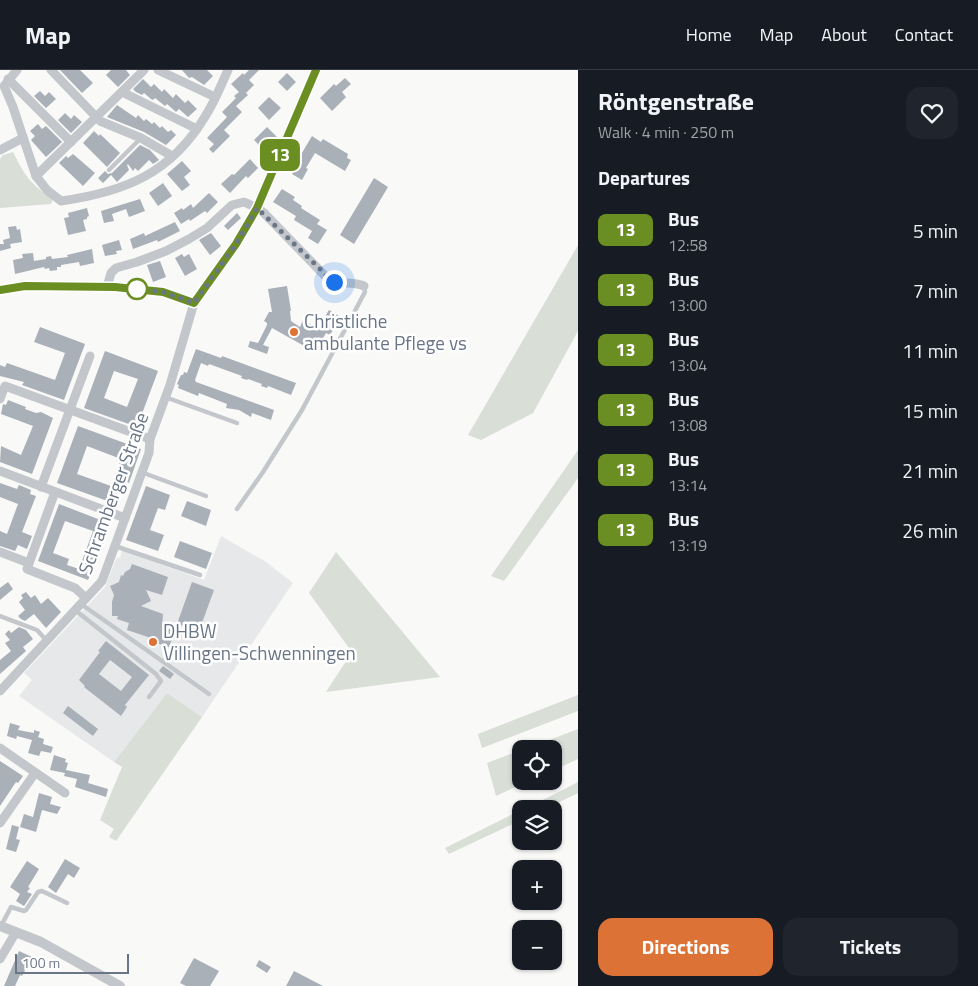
<!DOCTYPE html>
<meta charset="utf-8">
<style>
body{margin:0;font-family:"Titillium Web",sans-serif;background:#20242c;color:#f1f3f6;height:100vh;display:flex;flex-direction:column;font-size:19px;white-space:nowrap}
*{box-sizing:border-box;margin:0}
p{font-size:16px;color:#9ea1a6}
.icon{flex:none;width:28px;height:28px;fill:none;stroke:currentColor;stroke-width:2;stroke-linecap:round;stroke-linejoin:round}
.map{position:relative;flex:1;overflow:hidden}
.sheet{display:flex;flex-direction:column;background:#171b24;width:400px}
.sheet>*{flex:none}
.badge{padding:0 10px;border-radius:8px;font-size:18px;line-height:32px}
.tools{position:absolute;left:512px;top:670px;display:grid;gap:10px}
.tools a{display:grid;place-items:center;width:50px;height:50px;border-radius:10px;background:#171b24;box-shadow:0 1px 4px #0004;font-size:25px}
.scale{position:absolute;left:15px;bottom:12px;width:114px;box-sizing:border-box;padding-left:5px;border:2px solid #6a7687;border-top:0;font-size:14px;line-height:18px;white-space:nowrap;color:#6a7687;-webkit-text-stroke:4px #fff;paint-order:stroke}
.you{position:absolute;width:25px;height:25px;margin:-12px;border:4px solid #fff;border-radius:50%;background:#1a73e8;box-shadow:0 0 0 8px #1a73e833}
.map>.badge{position:absolute;translate:-50% -50%;box-shadow:0 0 0 2px #fff}
h2{padding:0 20px;font-size:19px;line-height:45px}
.round{display:grid;place-items:center;flex:none;width:52px;height:52px;border-radius:15px;background:#20242c}
.overview{display:flex;align-items:center;justify-content:space-between;height:85px;padding:0 20px}
h1{font-size:24px;font-weight:700;line-height:38px}
.action{display:flex;gap:10px;margin-top:auto;padding:10px 20px}
.action a{flex:1;height:58px;border-radius:15px;background:#dc7235;color:#fff;font-size:20px;font-weight:700;line-height:58px;text-align:center}
.action a+a{background:#20242c;color:#f1f3f6}
ul{padding:0;list-style:none}
li{display:flex;align-items:center;gap:15px;height:60px;padding:0 20px}
li div{flex:1}
li b{display:block;font-size:19px}
li em{font-style:normal}
li .badge{min-width:55px;font-weight:700;text-align:center}
header{display:flex;align-items:center;gap:30px;box-sizing:border-box;height:70px;padding:0 25px;background:#171b24;border-bottom:1px solid #363941}
header strong{font-size:24px}
nav{display:flex;gap:28px;margin-inline-start:auto;font-size:18px}
main{display:flex;flex:1;min-height:0}
.map>svg:first-child{display:block}
.built{fill:#e7e8e9}
.green{fill:#d9ded7}
.building{fill:#aab0b8;fill-rule:evenodd}
.lines{fill:none;stroke-linecap:round;stroke-linejoin:round}
.service{stroke:#c3c6ca;stroke-width:4.5}
.minor{stroke:#c3c6ca;stroke-width:9}
.tertiary{stroke:#c3c6ca;stroke-width:10}
.line-casing{stroke:#fff;stroke-width:11}
.line{stroke:#6b8e23;stroke-width:8}
.walk{stroke:#6a7687;stroke-width:5;stroke-dasharray:0 9}
.stop-dot{fill:#fff;stroke:#6b8e23;stroke-width:2.5}
.poi-dot{fill:#dc7235;stroke:#fff;stroke-width:2}
.labels{text-anchor:middle;stroke-width:5;stroke-linejoin:round;paint-order:stroke}
.poi-label{font-size:19px;fill:#6a7687;stroke:#fff;text-anchor:start}
.street-label{font-size:19px;fill:#6a7687;stroke:#fff}
</style>
<header>
<strong>Map</strong>
<nav><a>Home</a><a>Map</a><a>About</a><a>Contact</a></nav>
</header>
<main>
<div class="map">
<svg width="578" height="916" viewBox="0 0 578 916">
<rect width="100%" height="100%" fill="#f9f9f8"/>
<!-- built -->
<polygon class="built" points="221,466 266,492 293,513 202,647 167,623 114,692 19,626 32,610 24,603 105,517 117,487 120,488 122,480 204,510"/>
<!-- green -->
<g class="green">
<path d="M13 82C25 106 30 114 53 129L51 134 0 138V89L3 85Z"/>
<polygon points="578,175 578,261 533,343 481,370 468,365"/>
<polygon points="578,380 578,408 504,511 491,506"/>
<polygon points="336,482 440,607 326,622 352,582 309,523"/>
<polygon points="167,623 202,647 116,771 109,767 114,759 100,750 122,697 114,692"/>
<polygon points="578,625 578,641 482,678 478,664"/>
<polygon points="578,659 578,689 554,700 554,679 526,679"/>
<polygon points="521,680 521,711 528,711 496,726 487,693"/>
<polygon points="578,712 578,723 545,739 525,739"/>
<polygon points="521,740 521,750 449,784 445,778"/>
</g>
<!-- building -->
<g class="building">
<polygon points="60,0 80,0 93,13 82,23"/>
<polygon points="111,0 126,0 130,5 118,17 106,5"/>
<polygon points="182,0 207,0 213,6 204,15 192,7 189,8"/>
<polygon points="249,0 259,0 249,10 254,15 246,23 248,25 236,36 242,42 224,60 230,66 213,83 209,79 214,74 207,68 227,47 222,42 236,28 234,26 239,22 231,14 243,3 244,5"/>
<polygon points="287,3 296,12 287,21 278,12"/>
<polygon points="345,8 351,14 342,22 346,27 332,41 320,28 334,14 336,16"/>
<polygon points="143,9 151,17 154,14 162,22 164,19 173,28 176,24 185,33 188,30 197,39 188,47 179,39 176,42 167,34 165,36 155,28 153,30 151,29 144,23 142,25 136,22 133,19"/>
<polygon points="40,21 45,26 49,22 56,29 46,38 34,26"/>
<polygon points="269,27 281,38 269,50 258,38"/>
<polygon points="117,35 136,48 138,45 144,51 146,49 152,54 154,52 160,58 162,56 168,62 171,60 176,65 166,75 144,62 107,47"/>
<polygon points="65,43 71,49 74,45 82,52 71,63 58,50"/>
<polygon points="38,54 42,59 46,56 62,72 46,87 31,70 35,66 30,61"/>
<polygon points="267,57 277,67 264,80 254,70"/>
<polygon points="94,61 99,66 100,64 120,83 107,97 83,73"/>
<polygon points="312,66 321,72 323,69 348,84 347,88 351,90 345,101 315,83 306,98 308,99 302,110 292,104 295,99 293,98"/>
<polygon points="140,75 150,80 159,90 153,94 149,90 138,101 135,98 133,101 128,94 127,95 129,100 117,112 111,105 103,113 98,108 105,101 108,104 112,103"/>
<polygon points="73,84 95,103 83,116 59,93 66,86 68,88"/>
<polygon points="250,89 258,98 248,108 246,106 230,123 221,114 232,104 234,105"/>
<polygon points="182,91 191,101 184,107 190,115 182,121 167,104"/>
<polygon points="374,108 388,117 354,174 340,165"/>
<polygon points="163,113 172,126 158,136 149,123"/>
<polygon points="282,119 295,127 293,130 302,136 301,138 320,150 317,154 327,160 318,174 308,168 312,161 294,150 296,146 273,132"/>
<polygon points="209,123 218,132 207,143 205,141 190,151 189,149 181,154 174,143 182,138 183,140 191,134 193,138"/>
<polygon points="140,129 145,141 129,147 126,139 112,144 114,151 104,153 101,141"/>
<polygon points="87,138 89,146 87,147 87,149 83,150 86,161 68,165 64,148 69,147 68,143"/>
<polygon points="237,143 241,148 228,160 224,156"/>
<polygon points="175,152 180,161 158,172 157,170 133,179 130,169 144,163 145,166"/>
<polygon points="16,156 17,160 20,159 22,172 10,174 11,178 0,181 0,174 4,174 3,170 10,168 8,157"/>
<polygon points="211,163 221,176 210,185 199,170"/>
<polygon points="119,170 122,180 116,181 117,184 105,186 102,175"/>
<polygon points="92,179 94,193 80,196 79,192 61,195 61,197 57,197 57,200 50,201 49,198 45,199 44,197 15,204 13,190 23,188 22,184 33,183 34,191 46,189 46,187 51,186 52,189 68,187 67,185"/>
<polygon points="182,184 184,187 189,184 197,199 185,206 175,188"/>
<polygon points="160,191 166,207 153,212 147,195"/>
<polygon points="287,216 291,241 290,241 291,251 300,257 303,250 318,258 329,240 343,248 338,256 336,255 330,265 326,263 315,282 272,258 263,275 269,277 267,284 248,277 250,271 258,273 267,255 267,253 264,251 269,242 272,242 268,219"/>
<polygon points="40,257 85,274 64,330 22,315 24,312 0,306 0,295 5,297 7,293 55,310 65,283 34,272"/>
<polygon points="196,279 221,288 222,286 296,313 291,325 268,316 267,318 261,316 262,314 248,309 247,310 241,308 242,306 209,294 208,296 201,293 195,310 196,312 274,340 271,350 252,343 251,347 239,340 226,338 227,334 199,323 198,326 178,318 179,315 177,314 181,305 183,305 184,302 187,303"/>
<path d="M105 281 158 301 137 357 84 338ZM114 301 138 309 127 337 104 328Z"/>
<polygon points="8,330 26,337 25,339 36,343 41,342 53,348 32,404 0,392 1,376 21,385 33,356 1,344 3,334 6,335"/>
<path d="M78 356 141 379 129 413 122 410 113 433 57 413ZM87 376 121 389 111 416 77 404Z"/>
<polygon points="0,413 17,419 19,415 31,420 30,424 36,426 22,462 32,466 27,479 18,475 15,481 0,476 0,461 7,464 18,434 0,427"/>
<polygon points="146,416 170,425 165,440 158,438 150,460 164,465 158,481 126,470"/>
<polygon points="187,431 211,440 206,456 181,446"/>
<path d="M59 434 111 454 88 510 38 491ZM65 451 93 461 79 499 67 495 69 489 53 483Z"/>
<polygon points="180,471 212,483 206,499 174,487"/>
<polygon points="132,494 168,507 162,525 146,520 151,531 141,536 163,544 162,557 175,561 169,577 153,572 154,569 127,560 129,553 117,549 118,546 112,546 112,532 114,525 110,516 119,512 121,505 123,506 125,502 130,499"/>
<polygon points="8,512 13,519 0,530 0,518"/>
<polygon points="192,512 214,520 199,561 177,554"/>
<polygon points="26,522 31,528 35,525 41,534 48,528 61,542 46,558 34,544 25,551 21,549 18,546 25,540 19,532 23,528 21,525"/>
<polygon points="19,557 26,560 33,569 23,577 26,581 0,604 0,590 11,581 5,573 10,570 5,564 9,560 11,563"/>
<path d="M106 571 149 605 125 635 127 637 121 646 84 617 85 616 79 610 100 582 98 581ZM110 590 132 607 121 621 99 604Z"/>
<polygon points="163,596 174,604 170,609 159,601"/>
<polygon points="68,636 98,659 93,666 63,643"/>
<polygon points="10,653 20,656 18,660 34,663 34,660 40,662 38,667 44,669 43,674 53,677 51,683 41,681 39,686 28,683 32,670 17,666 16,669 7,666"/>
<polygon points="54,685 66,689 65,692 68,693 65,703 66,700 90,705 88,713 108,719 106,727 75,717 77,709 64,706 65,703 50,700"/>
<polygon points="0,691 23,706 18,713 16,712 0,736"/>
<polygon points="39,723 52,727 50,734 61,737 57,744 42,740 36,762 20,757 24,744 33,747"/>
<polygon points="12,755 19,757 16,769 20,770 16,782 6,779"/>
<polygon points="65,789 80,798 74,808 68,804 56,823 48,817"/>
<polygon points="27,791 39,799 28,817 30,818 27,822 32,824 24,836 16,831 20,824 10,817"/>
<polygon points="19,881 32,887 22,906 20,905 15,916 4,916"/>
<polygon points="194,888 219,901 210,916 186,916 180,913"/>
<polygon points="259,890 271,897 267,903 256,896"/>
<polygon points="294,901 323,916 286,916"/>
</g>
<g class="lines">
<!-- service -->
<g class="service">
<polyline points="109,100 141,68"/>
<polyline points="165,327 237,353"/>
<polyline points="141,402 206,426"/>
<polyline points="237,439 263,402 302,340 365,222 364,216"/>
<polyline points="115,476 200,505"/>
<polyline points="81,534 209,624"/>
<polyline points="75,540 156,604 161,611 149,627"/>
<polyline points="0,546 37,560 47,571"/>
<polyline points="1,856 11,837 24,841 26,840 38,822 42,821 67,833"/>
</g>
<!-- minor -->
<g class="minor">
<path d="M17 0 4 16 13 37 36 106 47 120 61 131C125 122 172 103 206 45 215 31 221 15 228 0"/>
<polyline points="51,0 100,51 141,68 172,86"/>
<polyline points="158,0 215,27"/>
<polyline points="8,9 71,72"/>
<polyline points="122,22 197,59"/>
<polyline points="0,80 23,68"/>
<polyline points="36,106 144,0"/>
<path d="M107 217 111 203 116 198 137 192 166 181 189 169 207 158 232 135 244 132 257 138 264 143 330 211C341 215 352 211 364 216"/>
<polyline points="0,220 25,216 115,217 163,222 194,233"/>
<polyline points="0,329 5,316 150,369"/>
<polyline points="0,401 125,448"/>
<polyline points="41,417 90,286"/>
<polyline points="55,422 27,499 75,518 86,528"/>
<polyline points="0,482 29,493"/>
<polyline points="0,621 102,511 149,383 150,369 170,315 194,233 236,174 257,138 316,0"/>
<polyline points="0,678 65,723"/>
<polyline points="0,753 35,703"/>
<polyline points="0,889 16,862"/>
</g>
<!-- tertiary -->
<polyline class="tertiary" points="0,856 41,872 120,916"/>
</g>
<g class="lines">
<defs>
<polyline id="line" points="0,220 25,216 115,217 163,222 194,233 236,174 257,138 316,0"/>
</defs>
<!-- line casing -->
<use href="#line" class="line-casing"/>
<!-- line -->
<use href="#line" class="line"/>
<!-- walk -->
<polyline class="walk" points="137,219 163,222 194,233 236,174 257,138 320,199 330,211 334,212"/>
</g>
<!-- markers -->
<circle class="stop-dot" cx="137" cy="219" r="10"/>
<g class="poi-dot">
<circle cx="294" cy="262" r="5"/>
<circle cx="153" cy="572" r="5"/>
</g>
<g class="labels">
<!-- poi labels -->
<g class="poi-label">
<text x="304" y="258">Christliche<tspan x="304" dy="22">ambulante Pflege vs</tspan></text>
<text x="163" y="568">DHBW<tspan x="163" dy="22">Villingen-Schwenningen</tspan></text>
</g>
<!-- street labels -->
<g class="street-label">
<text transform="translate(113 423) rotate(-70)" y="7">Schramberger Straße</text>
</g>
</g>
</svg>
<div class="tools">
<a><svg class="icon" aria-label="locate" viewBox="0 0 24 24"><circle cx="12" cy="12" r="6"/><path d="M12 2v4M12 18v4M2 12h4M18 12h4"/></svg></a>
<a><svg class="icon" aria-label="layers" viewBox="0 0 24 24"><path d="M12 4l9 5-9 5-9-5zM3 14l9 5 9-5"/></svg></a>
<a>+</a>
<a>−</a>
</div>
<div class="scale">100 m</div>
<div class="you" style="left:334px;top:212px"></div>
<b class="badge" style="left:280px;top:85px;background:#6b8e23;color:#fff">13</b>
</div>
<section class="sheet">
<div class="overview"><div><h1>Röntgenstraße</h1><p>Walk · 4 min · 250 m</p></div><a class="round"><svg class="icon" aria-label="heart" viewBox="0 0 24 24"><path d="M12 20l-8-8c-3-5 5-10 8-4 3-6 11-1 8 4z"/></svg></a></div>
<h2>Departures</h2>
<ul>
<li><span class="badge" style="background:#6b8e23;color:#fff">13</span><div><b>Bus</b><p>12:58</p></div><em>5 min</em></li>
<li><span class="badge" style="background:#6b8e23;color:#fff">13</span><div><b>Bus</b><p>13:00</p></div><em>7 min</em></li>
<li><span class="badge" style="background:#6b8e23;color:#fff">13</span><div><b>Bus</b><p>13:04</p></div><em>11 min</em></li>
<li><span class="badge" style="background:#6b8e23;color:#fff">13</span><div><b>Bus</b><p>13:08</p></div><em>15 min</em></li>
<li><span class="badge" style="background:#6b8e23;color:#fff">13</span><div><b>Bus</b><p>13:14</p></div><em>21 min</em></li>
<li><span class="badge" style="background:#6b8e23;color:#fff">13</span><div><b>Bus</b><p>13:19</p></div><em>26 min</em></li>
</ul>
<div class="action"><a>Directions</a><a>Tickets</a></div>
</section>
</main>
